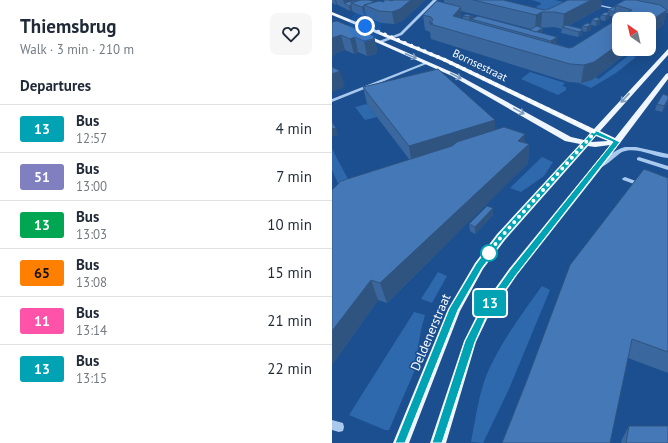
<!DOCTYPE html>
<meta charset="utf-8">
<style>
body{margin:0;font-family:"PT Sans",sans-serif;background:#f6f6f7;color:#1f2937;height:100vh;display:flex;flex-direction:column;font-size:15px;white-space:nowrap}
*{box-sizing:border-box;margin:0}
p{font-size:13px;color:#747a83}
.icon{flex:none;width:22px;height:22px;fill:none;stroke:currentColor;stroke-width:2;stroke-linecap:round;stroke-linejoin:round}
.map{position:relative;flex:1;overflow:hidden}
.details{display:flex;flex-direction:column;background:#fff;width:332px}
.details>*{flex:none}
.badge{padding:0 8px;border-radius:3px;font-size:14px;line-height:26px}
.needle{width:26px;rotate:326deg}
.fabs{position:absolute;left:280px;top:12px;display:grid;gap:8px}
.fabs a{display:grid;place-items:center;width:44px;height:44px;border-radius:8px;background:#fff;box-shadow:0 4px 16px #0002;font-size:20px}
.you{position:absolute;width:20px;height:20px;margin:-10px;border:3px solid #fff;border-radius:50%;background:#1a73e8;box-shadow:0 0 0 6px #1a73e833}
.map>.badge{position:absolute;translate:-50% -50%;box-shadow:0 0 0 2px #fff}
h2{padding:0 20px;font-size:15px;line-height:36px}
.round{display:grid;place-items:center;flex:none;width:42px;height:42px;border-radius:8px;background:#f6f6f7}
.headline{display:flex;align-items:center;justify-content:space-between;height:68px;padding:0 20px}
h1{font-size:19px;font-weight:800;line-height:30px}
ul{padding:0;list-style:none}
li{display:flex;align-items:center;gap:12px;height:48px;padding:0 20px;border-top:1px solid #e0e1e3}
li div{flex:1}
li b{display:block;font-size:15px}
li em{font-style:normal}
li .badge{min-width:44px;font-weight:700;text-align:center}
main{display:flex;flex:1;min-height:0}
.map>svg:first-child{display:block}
.green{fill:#2e69ad}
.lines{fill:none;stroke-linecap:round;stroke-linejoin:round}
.minor{fill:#a9c9ee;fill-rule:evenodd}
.major{fill:#f0f6ff;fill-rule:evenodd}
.wall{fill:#3a679d;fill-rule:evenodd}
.shaded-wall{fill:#305480}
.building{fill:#4478b7;stroke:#305480}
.oneway{stroke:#7b9ac1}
.line{fill:#00a3b4;stroke:#fff}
.walk{stroke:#fff;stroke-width:4;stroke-dasharray:0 7.2}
.stop-dot{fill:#fff;stroke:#00a3b4;stroke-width:2}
.labels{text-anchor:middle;stroke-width:3.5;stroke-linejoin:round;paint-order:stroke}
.far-street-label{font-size:11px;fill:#fff;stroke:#1b4f8f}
.street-label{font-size:13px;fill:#fff;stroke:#1b4f8f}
</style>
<main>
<section class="details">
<div class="headline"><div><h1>Thiemsbrug</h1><p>Walk · 3 min · 210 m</p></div><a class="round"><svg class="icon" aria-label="heart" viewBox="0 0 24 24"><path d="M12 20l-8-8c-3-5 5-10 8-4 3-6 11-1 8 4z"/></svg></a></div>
<h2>Departures</h2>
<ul>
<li><span class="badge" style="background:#00a3b4;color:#fff">13</span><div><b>Bus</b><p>12:57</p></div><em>4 min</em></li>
<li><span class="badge" style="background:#8080c0;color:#fff">51</span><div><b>Bus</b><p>13:00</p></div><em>7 min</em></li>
<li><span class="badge" style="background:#00a651;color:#fff">13</span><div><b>Bus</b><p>13:03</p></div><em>10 min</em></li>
<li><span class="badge" style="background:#ff8000;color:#111">65</span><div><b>Bus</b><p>13:08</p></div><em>15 min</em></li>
<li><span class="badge" style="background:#ff53a9;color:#fff">11</span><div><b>Bus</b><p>13:14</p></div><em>21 min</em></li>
<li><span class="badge" style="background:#00a3b4;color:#fff">13</span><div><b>Bus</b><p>13:15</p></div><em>22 min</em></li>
</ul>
</section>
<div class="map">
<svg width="336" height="443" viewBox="0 0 336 443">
<rect width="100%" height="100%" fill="#1b4f8f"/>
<!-- green -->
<g class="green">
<polygon points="200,0 223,0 231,2 231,4 209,13 204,6 208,5 209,3"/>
<polygon points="297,55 304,57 284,73 259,88 247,83 256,81 263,77 267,79"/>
<polygon points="198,72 233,83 230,86 234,87 234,90 226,95 189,79"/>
<polygon points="35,104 45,117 33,120 23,107"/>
<polygon points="0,149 25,196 13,199 0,170"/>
<polygon points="210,157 221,162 212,176 189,192 178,188"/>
<polygon points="106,272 115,276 100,303 89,299"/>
<path d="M210 286 218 290 177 389 151 443 139 442C144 417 147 390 158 367 172 338 191 312 210 286Z"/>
<polygon points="82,312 93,315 89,330 82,372 57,430 53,430 17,415"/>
</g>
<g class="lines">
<!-- minor -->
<g class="minor">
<polygon points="101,0 105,0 70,35 49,43 47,43 47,41 68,33"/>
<polygon points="241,0 247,0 291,10 289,11"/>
<polygon points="94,62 97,63 0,102 0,99"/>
<path d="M293 147H304L336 154V158C322 157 304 146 290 152 283 156 272 169 265 168L264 167 265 166C274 158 282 150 293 147Z"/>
<polygon points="307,157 336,166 336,170 305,160 305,158"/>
<polygon points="293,177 312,184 313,185 310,187 291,180 290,179 291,178"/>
<polygon points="0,420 11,423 12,427 11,431 7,432 0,430"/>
</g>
<!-- major -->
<path class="major" d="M0 12 115 59 262 129 336 49V55L268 131 283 138 334 74 336 73V79L267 171 185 275 155 319 144 342 114 443H98L132 341 147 311 177 269 278 145 263 147 256 146 173 240 151 269 128 311 77 443H61L116 309 143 263 165 234 248 144 233 141 120 76 28 35 33 34 124 74 239 137 252 140 258 133 111 61 0 15ZM264 136 276 141 259 142Z"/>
</g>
<!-- wall -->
<g class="wall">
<polygon points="0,0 41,0 40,0 41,2 43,2 59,1 59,0 93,0 70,21 62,24 49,23 35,17 34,15 32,16 21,12 20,10 18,11 6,5 5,4 4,5 0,3"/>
<path d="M112 0H171L212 10 269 8 236 26 250 29V26L259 24 260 20 268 18 269 15 276 13V10L293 0H336V13H334L331 25 260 80 249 83 236 82 99 39 98 32 93 30 91 15 112 2ZM129 11 199 29 198 30 141 18V16H131V18H129ZM277 16H282L281 20H283L241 47 237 48 225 44 210 33 211 28H209L222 27 230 29 229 33 246 37 250 35V31L254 32 259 30V25L264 26 268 24V20L273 21 277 18Z"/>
<polygon points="0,22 42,36 45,51 44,54 35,56 26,52 22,54 13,50 4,53 4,54 0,56 1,57 0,58"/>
<polygon points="31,87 163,130 193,142 197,144 196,163 55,303 46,300 0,365 77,159 35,104"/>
<polygon points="336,96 336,102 330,112 323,110 325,104"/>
<polygon points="336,178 336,373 296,358 170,443"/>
<polygon points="161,208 161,215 143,234 138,231 137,224"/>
<polygon points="297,426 336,443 289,443 290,439"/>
</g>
<!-- shaded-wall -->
<g class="shaded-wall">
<polygon points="3,0 4,0 5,4 4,5"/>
<polygon points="11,0 40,0 41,4 32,5 34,15 32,16 30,7 19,3 20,10 18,11 17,6 12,3"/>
<polygon points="79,0 93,0 70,21 62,24 60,12"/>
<polygon points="259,0 270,0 269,8 232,28 231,28 232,14"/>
<polygon points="129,7 130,21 121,16"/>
<polygon points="335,10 331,25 317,35 317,22"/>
<polygon points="210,12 209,27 203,30 204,15"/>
<polygon points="278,13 277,18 273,21 274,16"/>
<polygon points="141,16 141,20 139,19 139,22 138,22 137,17"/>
<polygon points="269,19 268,24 264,26 264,21"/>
<polygon points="259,24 259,30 254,32 255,27"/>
<polygon points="211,28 210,33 200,34"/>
<polygon points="251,29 250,35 246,37 247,32"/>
<polygon points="9,35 13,50 4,53 4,54 0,56 1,57 0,58 0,38"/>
<polygon points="42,36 45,51 44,54 35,56 32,41"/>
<polygon points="23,37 26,52 22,54 18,39"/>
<polygon points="225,37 225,47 219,51 219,41"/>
<polygon points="287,44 287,49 299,49 260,80 249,83 252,65"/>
<polygon points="8,71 13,87 0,92 0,74"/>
<polygon points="336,99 336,102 330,112 332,106"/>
<polygon points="163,120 163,137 80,164 77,146"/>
<polygon points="4,128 6,135 0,137 0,129"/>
<polygon points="193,134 192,148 197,144 196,163 55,303 48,283 186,141"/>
<polygon points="161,208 161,215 143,234 143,227"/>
<polygon points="39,280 46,300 0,365 0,331"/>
</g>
<!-- building -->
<g class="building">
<polygon points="25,0 29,0 19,3 19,5 17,6 12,3"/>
<polygon points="29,0 38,0 37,0 43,2 32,5 32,6 30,7 19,3"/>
<polygon points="52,0 57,0 60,1 61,0 79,0 68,9 60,12 47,11 32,5 47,1 52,2"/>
<polygon points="141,0 171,0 212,10 217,9 236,0 259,0 232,14 223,12 210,12 204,15"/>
<polygon points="293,0 303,0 328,5 335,10 317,22 317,19 287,19 287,44 262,62 252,65 238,64 98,24 101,23 97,22 101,20 99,17 91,15 105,1 129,7 121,16 237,48 241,47 300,10 284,5"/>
<polygon points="284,6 282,12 276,10"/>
<polygon points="273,12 278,13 274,16 269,15"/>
<polygon points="134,14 141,16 137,17 131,16"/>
<polygon points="146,16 225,37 219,41 139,19"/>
<polygon points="264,17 269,19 264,21 260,20"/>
<polygon points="5,21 42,36 41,39 32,41 23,37 18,39 9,35 0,38 0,22"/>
<polygon points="255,23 259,24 255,27 250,26"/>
<polygon points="234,25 251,29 247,32 230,27"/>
<polygon points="204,26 211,28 204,32 198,30"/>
<polygon points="0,67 8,71 0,74"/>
<polygon points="106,69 163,120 77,146 31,87"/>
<polygon points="331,94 336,96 336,99 332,106 325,104"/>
<polygon points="0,122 4,128 0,129"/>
<polygon points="172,127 193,134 186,141 197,144 48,283 39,280 0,331 0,190 9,181 120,146 125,142"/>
<polygon points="312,169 336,178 336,352 300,339 278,443 170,443 195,380 238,265"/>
<polygon points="155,206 161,208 143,227 137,224"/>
<polygon points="297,426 336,426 336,443 294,443"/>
</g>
<!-- one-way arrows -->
<defs><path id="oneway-shaft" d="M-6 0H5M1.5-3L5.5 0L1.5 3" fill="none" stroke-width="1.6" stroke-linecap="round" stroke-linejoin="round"/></defs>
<g class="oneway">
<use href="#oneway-shaft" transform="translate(79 56) rotate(23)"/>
<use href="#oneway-shaft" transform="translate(124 76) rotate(27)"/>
<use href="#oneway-shaft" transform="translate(293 98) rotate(133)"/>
<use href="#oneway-shaft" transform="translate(187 111) rotate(29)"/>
</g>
<!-- line -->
<polygon class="line" points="261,131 265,131 288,142 184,275 154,317 143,342 110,443 100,443 133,341 148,312 178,270 281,142 264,135 172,239 150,268 126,310 73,443 63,443 117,309 144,264 166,235"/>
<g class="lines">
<!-- walk -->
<polyline class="walk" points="33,26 113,60 263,132 169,237 154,256 157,253"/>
</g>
<!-- markers -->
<circle class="stop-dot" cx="157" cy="253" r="8"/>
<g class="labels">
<!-- far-street labels -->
<g class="far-street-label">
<text transform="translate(148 65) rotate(26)" y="4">Bornsestraat</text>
</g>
<!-- street labels -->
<g class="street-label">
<text transform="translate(98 332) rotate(-67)" y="5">Deldenerstraat</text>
</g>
</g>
</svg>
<div class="fabs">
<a><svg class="needle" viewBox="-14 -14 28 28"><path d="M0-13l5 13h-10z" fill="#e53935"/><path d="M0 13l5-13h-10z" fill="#747a83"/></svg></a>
</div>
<div class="you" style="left:33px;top:26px"></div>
<b class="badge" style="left:158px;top:303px;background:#00a3b4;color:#fff">13</b>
</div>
</main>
